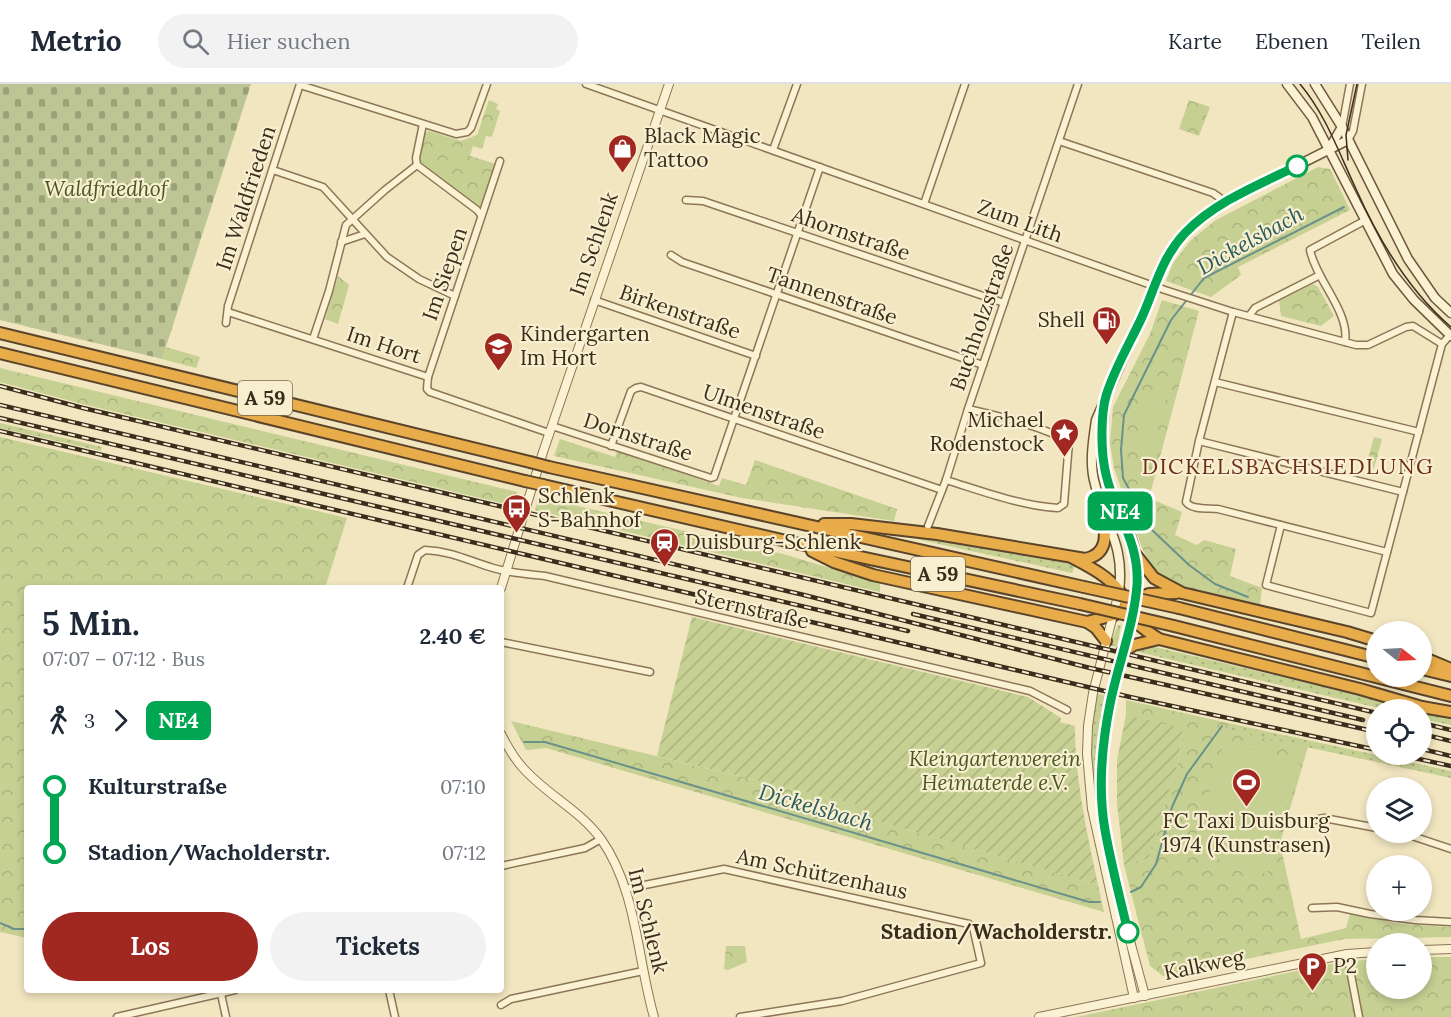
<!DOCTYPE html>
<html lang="de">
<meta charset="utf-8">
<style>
body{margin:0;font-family:Lora,serif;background:#f2f2f3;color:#1f2937;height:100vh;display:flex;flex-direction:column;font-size:22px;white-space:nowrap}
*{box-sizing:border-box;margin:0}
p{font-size:20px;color:#747a83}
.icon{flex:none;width:33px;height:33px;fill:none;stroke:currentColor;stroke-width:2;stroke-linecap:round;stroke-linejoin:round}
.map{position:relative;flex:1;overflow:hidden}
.side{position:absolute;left:24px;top:501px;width:480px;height:408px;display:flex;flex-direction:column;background:#fff;border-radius:6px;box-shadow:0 3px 9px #0003}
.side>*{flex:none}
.badge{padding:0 12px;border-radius:9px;font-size:21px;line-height:39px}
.needle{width:39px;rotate:108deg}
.buttons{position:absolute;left:1366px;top:537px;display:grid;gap:12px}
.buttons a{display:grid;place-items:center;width:66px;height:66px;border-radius:50%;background:#fff;box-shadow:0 3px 9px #0003;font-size:30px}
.map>.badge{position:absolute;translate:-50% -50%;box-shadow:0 0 0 3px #fff}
.legs{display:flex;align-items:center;gap:9px;height:66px;padding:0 18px;font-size:20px}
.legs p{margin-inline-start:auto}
.overview{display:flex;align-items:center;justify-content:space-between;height:102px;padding:0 18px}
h1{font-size:33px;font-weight:700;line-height:45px}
.button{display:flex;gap:12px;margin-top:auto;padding:12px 18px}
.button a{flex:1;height:69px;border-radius:36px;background:#a02821;color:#fff;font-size:24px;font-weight:700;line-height:69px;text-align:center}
.button a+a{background:#f2f2f3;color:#1f2937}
ul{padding:0 18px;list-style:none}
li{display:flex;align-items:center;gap:21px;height:66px;font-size:22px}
li i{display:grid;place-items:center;width:9px;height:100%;margin:0 8px;background:currentColor}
li i::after{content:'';width:15px;height:15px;margin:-8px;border:4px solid;border-radius:50%;background:#fff}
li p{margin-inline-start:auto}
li:first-child i{background:linear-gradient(#0000 50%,currentColor 0)}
li:last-child i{background:linear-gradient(currentColor 50%,#0000 0)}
header{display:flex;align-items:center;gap:36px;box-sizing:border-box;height:84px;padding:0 30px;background:#fff;border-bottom:2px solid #e0e1e3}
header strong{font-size:28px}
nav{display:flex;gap:33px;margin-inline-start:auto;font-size:21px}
.search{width:420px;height:54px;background:#f2f2f3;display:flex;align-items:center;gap:15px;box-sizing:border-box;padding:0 21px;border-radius:33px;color:#747a83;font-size:22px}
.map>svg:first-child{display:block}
.grass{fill:url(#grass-dots)}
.forest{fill:url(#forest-crowns)}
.cemetery{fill:url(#cemetery-stones)}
.garden{fill:url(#garden-furrows)}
.pitch{fill:#c6d093}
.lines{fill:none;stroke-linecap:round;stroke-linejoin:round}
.stream{stroke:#6a928a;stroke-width:2}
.minor-casing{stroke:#8c7656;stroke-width:9}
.tertiary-casing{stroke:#8c7656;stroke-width:10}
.secondary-casing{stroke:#6e573a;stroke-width:11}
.motorway-casing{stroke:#5a442b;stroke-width:14}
.minor{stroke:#fbf2d4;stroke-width:6}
.tertiary{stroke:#fbf2d4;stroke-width:8}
.secondary{stroke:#fbf2d4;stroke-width:8}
.motorway{stroke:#e8ac4a;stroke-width:10}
.tram{stroke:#3b2d1c;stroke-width:1.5}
.rail-casing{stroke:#3b2d1c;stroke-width:4.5}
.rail{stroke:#f8efd1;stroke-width:2;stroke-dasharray:7;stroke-linecap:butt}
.motorway-bridge-casing{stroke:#5a442b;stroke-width:14;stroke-linecap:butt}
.motorway-bridge{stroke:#e8ac4a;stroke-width:10}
.line-1-casing{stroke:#fff;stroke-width:14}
.line-1{stroke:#00a651;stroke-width:9}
.stop-1-dot{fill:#fff;stroke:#00a651;stroke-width:3}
.labels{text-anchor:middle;stroke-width:4.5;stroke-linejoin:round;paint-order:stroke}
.shield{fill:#f8efd1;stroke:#746752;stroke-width:1.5}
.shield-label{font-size:20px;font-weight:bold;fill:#3b2d1c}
.poi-label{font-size:21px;fill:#3b2d1c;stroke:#f8efd1;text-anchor:start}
.park-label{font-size:21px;font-style:italic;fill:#475921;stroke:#f8efd1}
.street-label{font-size:21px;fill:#3b2d1c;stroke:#f8efd1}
.stop-label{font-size:21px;font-weight:bold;fill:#3b2d1c;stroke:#f8efd1;text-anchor:end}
.water-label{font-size:22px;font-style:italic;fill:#2a5c5b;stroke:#f8efd1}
.neighbourhood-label{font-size:22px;letter-spacing:1.5px;fill:#6b2e18;stroke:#f8efd1}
</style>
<header>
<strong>Metrio</strong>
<div class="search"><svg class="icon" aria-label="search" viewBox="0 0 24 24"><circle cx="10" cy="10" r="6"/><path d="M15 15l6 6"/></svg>Hier suchen</div>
<nav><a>Karte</a><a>Ebenen</a><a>Teilen</a></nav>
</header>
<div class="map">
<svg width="1451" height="933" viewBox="0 0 1451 933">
<defs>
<pattern id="grass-dots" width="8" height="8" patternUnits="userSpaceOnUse" patternTransform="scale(1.5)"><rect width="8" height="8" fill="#c6d093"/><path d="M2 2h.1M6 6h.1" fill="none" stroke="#abb37e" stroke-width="1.8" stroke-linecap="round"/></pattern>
<pattern id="forest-crowns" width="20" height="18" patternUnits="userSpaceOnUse" patternTransform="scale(1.5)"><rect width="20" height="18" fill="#c6d093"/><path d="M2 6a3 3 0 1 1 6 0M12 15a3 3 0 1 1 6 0" fill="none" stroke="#abb37e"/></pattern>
<pattern id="cemetery-stones" width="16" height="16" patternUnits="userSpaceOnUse" patternTransform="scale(1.5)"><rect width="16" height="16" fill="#bcc593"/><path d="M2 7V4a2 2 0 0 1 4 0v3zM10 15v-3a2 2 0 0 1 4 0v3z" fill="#9aa077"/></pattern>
<pattern id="garden-furrows" width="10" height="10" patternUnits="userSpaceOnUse" patternTransform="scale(1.5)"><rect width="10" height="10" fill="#c6d093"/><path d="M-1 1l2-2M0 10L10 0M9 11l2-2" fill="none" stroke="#abb37e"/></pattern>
</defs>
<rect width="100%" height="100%" fill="#f1e6c0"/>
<!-- grass -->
<g class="grass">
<polygon points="0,339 102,363 101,367 0,344"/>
<polygon points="889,449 971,460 1076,480 1072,489"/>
<polygon points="1118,541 1121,541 1117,563 1110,561"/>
<polygon points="1151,562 1418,625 1383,625 1138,568 1141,564"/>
<path d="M1097 610 1105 611C1095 653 1096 699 1101 741L1099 742C1091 697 1089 654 1097 610Z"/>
<polygon points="1422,626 1451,631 1451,641 1422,635"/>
<polygon points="1228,639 1451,687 1451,694 1227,646"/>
</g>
<!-- forest -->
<g class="forest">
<polygon points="489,16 498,20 496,25 500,27 492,53 486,52 482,65 473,62 470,72 496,80 482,124 480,125 422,81 420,75 425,49 429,47 461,57 477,51"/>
<polygon points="1189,16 1210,23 1199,52 1179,45"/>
<polygon points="1318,83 1330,85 1350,126 1238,183 1241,191 1211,213 1166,197 1173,179 1191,156 1216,136"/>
<polygon points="338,192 349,201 338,240 325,235"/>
<polygon points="1313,200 1318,203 1334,232 1321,242 1281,232 1279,217"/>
<polygon points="1162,216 1199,227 1149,414 1182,428 1175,451 1197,461 1204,456 1236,465 1230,492 1262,504 1260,522 1174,501 1154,487 1142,464 1114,384 1110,359 1113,323 1150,250"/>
<polygon points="166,263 200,273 196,284 162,275"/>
<polygon points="0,284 517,408 514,422 82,320 0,298"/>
<polygon points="0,353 347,434 325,504 27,504 27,854 0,848"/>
<polygon points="1374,353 1382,355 1374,384 1366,382"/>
<polygon points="560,355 615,373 617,367 719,402 722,394 746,401 755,376 897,425 894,437 742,414 554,372"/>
<polygon points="539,413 783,470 880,499 880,508 535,426"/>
<polygon points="1126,616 1228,639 1228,646 1308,663 1280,759 1301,855 1346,844 1350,830 1402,840 1451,843 1451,853 1344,855 1163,892 1150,882 1124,781 1148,773 1178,679 1183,645 1126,631"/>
<polygon points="511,637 859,721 858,731 1098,801 1104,828 546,664 526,666"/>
<polygon points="726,862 745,862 747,878 728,886 724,885"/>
<polygon points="1422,873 1451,873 1451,933 1076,933 1340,878 1377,875 1377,904 1422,904"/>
</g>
<!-- cemetery -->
<polygon class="cemetery" points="0,0 251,0 162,275 0,236"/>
<!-- garden -->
<g class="garden">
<path d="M692 533 1028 613 1061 634 1060 638 1075 642C1075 697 1087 748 1098 801L857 731 858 721 657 672Z"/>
<polygon points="1126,631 1183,644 1178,679 1148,774 1124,781 1117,719 1117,676"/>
</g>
<!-- pitch -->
<g class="pitch">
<polygon points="1148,305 1167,309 1153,364 1135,360"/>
<polygon points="1225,657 1300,680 1267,790 1191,767"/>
</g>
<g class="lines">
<!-- stream -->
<g class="stream">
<polyline points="1248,513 1215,500 1189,481 1151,445 1123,394 1121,366 1124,331 1171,236 1204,194 1344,123"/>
<polyline points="524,658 545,658 1089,818 1100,818"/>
<polyline points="1131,808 1141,803 1156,780 1172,723 1187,690 1222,642"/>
<polyline points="0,839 14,845 27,845"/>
</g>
<defs>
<g id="minor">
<polyline points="586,0 1165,206 1233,228 1356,261 1368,261 1406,243 1413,242 1442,260"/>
<polyline points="300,1 456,50 467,48 471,44 487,0"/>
<polyline points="423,40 416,74 417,81 477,126 481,131"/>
<polyline points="1342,43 1350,0"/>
<polyline points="1348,56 1353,47 1362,0"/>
<polyline points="1059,57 1213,109 1220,114 1223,119"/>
<polyline points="773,66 797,0"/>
<polyline points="500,77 428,293 427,305 430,308 549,349"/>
<polyline points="273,86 323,103 387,173 419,195 455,212"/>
<polyline points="686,116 703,117 1004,219"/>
<polyline points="924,120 965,0"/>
<polyline points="341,158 365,150"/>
<polyline points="671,171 682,178 983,281"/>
<polyline points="594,216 756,272"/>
<polyline points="228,228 428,293"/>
<path d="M1233 228 1199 357 1186 418C1192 426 1207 424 1218 425L1387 468"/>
<polyline points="1249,232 1255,224 1320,191"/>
<polyline points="226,239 228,222 300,0"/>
<polyline points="313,255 329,207 346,141 385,106 417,81"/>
<path d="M1345 258C1350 228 1316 196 1310 166L1364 137"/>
<polyline points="1215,298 1419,348"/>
<polyline points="552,342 711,394 714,393 820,83"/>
<polyline points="1199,357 1403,408"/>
<polyline points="611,362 631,307 636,304 641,303 942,406"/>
<path d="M946 396C982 407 1021 422 1058 424L1064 420 1069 358C1043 342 998 332 968 325"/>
<polyline points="1281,441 1266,501 1371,529 1442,260 1450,251"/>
<polyline points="928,442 946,396 968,325 1078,0"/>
<path d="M407 504 418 471 425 466C452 467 469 477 493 484 510 489 527 490 545 492L1030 607 1067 626"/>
<polyline points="501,558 650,588"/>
<polyline points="1300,739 1324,734 1377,744"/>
<polyline points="1400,748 1451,765"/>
<polyline points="501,782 585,764 601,755"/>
<polyline points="625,805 724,785 969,840 973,843 981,879 842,917 740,933"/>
<polyline points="1312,824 1337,823 1370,830 1415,836 1451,838"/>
<polyline points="1347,870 1359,933"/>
<polyline points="389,906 395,933"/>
<polyline points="221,910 226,933"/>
<polyline points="501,921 511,915 643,887"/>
<polyline points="117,933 235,906"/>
</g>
<g id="tertiary">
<polyline points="501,504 543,368 669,0"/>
<polyline points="1119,508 1093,609 1088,642 1087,670 1092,725 1134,914"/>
<path d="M1136 515C1133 533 1127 550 1123 568 1115 600 1107 633 1104 666 1096 749 1124 833 1145 912"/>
<path d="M501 650C507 662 514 674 523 684 547 711 580 726 601 755 637 806 637 874 654 933"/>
<polyline points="1422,866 1451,865"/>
<polyline points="1039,933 1347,870 1377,868"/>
</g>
<g id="secondary">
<polyline points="1287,0 1312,33 1393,190 1414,216 1451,252"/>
<polyline points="1315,0 1342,43 1408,175 1435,214 1451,229"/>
<polyline points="1329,65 1342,43"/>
<path d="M1105 320C1103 346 1100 373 1108 399 1116 423 1133 446 1136 473 1138 487 1137 501 1136 515"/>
<path d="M1119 507C1125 460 1105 442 1095 400 1089 380 1093 357 1096 336 1111 301 1127 266 1142 232 1149 218 1152 203 1159 189 1172 158 1196 137 1223 119L1348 56"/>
</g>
<g id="motorway">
<polyline points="0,249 530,378"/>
<polyline points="0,269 525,397"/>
<polyline points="549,383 1084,503"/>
<polyline points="543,401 795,459 1080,520"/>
<path d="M824 440H851L937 450 1085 475C1111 470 1105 446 1103 426"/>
<polyline points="812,467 834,478 873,491 1087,538 1096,544 1106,557"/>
<polyline points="1136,471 1154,494 1182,509 1347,548 1377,557"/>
<path d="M1073 474C1090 483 1108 492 1120 508 1125 516 1127 526 1133 534 1139 543 1150 549 1159 555L1360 605 1422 623 1451 628"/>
<polyline points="1133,517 1149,510 1176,509"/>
<polyline points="1179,524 1377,574"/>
<polyline points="1087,538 1114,531 1121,526"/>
<polyline points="1174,542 1451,612"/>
<polyline points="1122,568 1134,561 1159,555"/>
<polyline points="1422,573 1451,585"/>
<polyline points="1422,585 1451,592"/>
</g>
</defs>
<!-- minor casing -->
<use href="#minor" class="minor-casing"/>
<!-- tertiary casing -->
<use href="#tertiary" class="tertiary-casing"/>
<!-- secondary casing -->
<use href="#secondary" class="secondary-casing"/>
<!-- motorway casing -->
<use href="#motorway" class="motorway-casing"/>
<!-- minor -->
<use href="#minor" class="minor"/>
<!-- tertiary -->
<use href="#tertiary" class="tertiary"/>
<!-- secondary -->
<use href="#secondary" class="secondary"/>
<!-- motorway -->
<use href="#motorway" class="motorway"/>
<!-- tram -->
<g class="tram">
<path d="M1300 0C1326 31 1339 69 1356 105 1379 157 1408 206 1451 243"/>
<polyline points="1348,76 1346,51 1357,0"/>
</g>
<defs>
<g id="rail">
<polyline points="0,302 83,324 1377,629"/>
<polyline points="0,321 804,511 1090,584 1377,648"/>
<polyline points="0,334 908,547"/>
<polyline points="0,347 1130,613 1377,666"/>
<polyline points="913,530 1363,636"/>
<polyline points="1422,639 1451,646"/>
<polyline points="1422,650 1451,657"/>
<polyline points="1422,665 1451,672"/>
<polyline points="1396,670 1451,682"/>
</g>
</defs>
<!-- rail casing -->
<use href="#rail" class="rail-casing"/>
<!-- rail -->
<use href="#rail" class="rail"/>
<defs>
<g id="motorway-bridge">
<polyline points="530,378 549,383"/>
<polyline points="525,397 543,401"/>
<polyline points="1084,503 1179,524"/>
<polyline points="1080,520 1174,542"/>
</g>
</defs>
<!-- motorway-bridge casing -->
<use href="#motorway-bridge" class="motorway-bridge-casing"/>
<!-- motorway-bridge -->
<use href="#motorway-bridge" class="motorway-bridge"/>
</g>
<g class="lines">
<defs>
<path id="line-1" d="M1128 848C1120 814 1111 780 1105 746 1098 706 1102 660 1110 620 1118 580 1134 541 1137 501 1140 454 1110 423 1104 380 1101 361 1101 330 1106 312 1114 285 1130 259 1142 233 1155 204 1162 173 1185 149 1215 118 1258 101 1297 82"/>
</defs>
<!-- line-1 casing -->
<use href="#line-1" class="line-1-casing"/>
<!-- line-1 -->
<use href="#line-1" class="line-1"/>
</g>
<!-- icons -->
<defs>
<symbol id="shop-pin" viewBox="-11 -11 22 30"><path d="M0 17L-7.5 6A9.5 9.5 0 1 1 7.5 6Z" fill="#a02821" stroke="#f8efd1"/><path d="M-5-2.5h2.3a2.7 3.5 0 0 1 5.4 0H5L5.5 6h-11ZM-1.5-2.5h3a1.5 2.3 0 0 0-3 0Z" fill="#fff"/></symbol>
<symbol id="fuel-pin" viewBox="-11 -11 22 30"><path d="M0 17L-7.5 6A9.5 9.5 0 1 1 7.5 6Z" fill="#a02821" stroke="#f8efd1"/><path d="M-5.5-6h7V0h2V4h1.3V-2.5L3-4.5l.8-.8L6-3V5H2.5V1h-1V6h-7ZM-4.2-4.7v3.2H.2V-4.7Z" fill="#fff"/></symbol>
<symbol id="school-pin" viewBox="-11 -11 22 30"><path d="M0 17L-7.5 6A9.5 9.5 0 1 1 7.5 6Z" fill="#a02821" stroke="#f8efd1"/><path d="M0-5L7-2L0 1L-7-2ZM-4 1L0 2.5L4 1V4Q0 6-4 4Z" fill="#fff"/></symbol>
<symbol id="sight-pin" viewBox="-11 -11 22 30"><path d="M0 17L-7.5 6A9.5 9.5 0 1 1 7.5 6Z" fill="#a02821" stroke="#f8efd1"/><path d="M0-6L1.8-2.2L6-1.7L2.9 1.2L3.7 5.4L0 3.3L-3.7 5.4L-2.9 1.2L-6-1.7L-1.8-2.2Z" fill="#fff"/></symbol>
<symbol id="bus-pin" viewBox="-11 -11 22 30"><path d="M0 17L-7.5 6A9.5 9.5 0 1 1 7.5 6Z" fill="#a02821" stroke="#f8efd1"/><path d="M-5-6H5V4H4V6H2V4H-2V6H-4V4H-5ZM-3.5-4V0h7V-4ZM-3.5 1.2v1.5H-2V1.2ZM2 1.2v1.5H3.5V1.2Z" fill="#fff"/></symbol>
<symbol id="station-pin" viewBox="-11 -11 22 30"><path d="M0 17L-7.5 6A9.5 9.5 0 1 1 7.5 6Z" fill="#a02821" stroke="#f8efd1"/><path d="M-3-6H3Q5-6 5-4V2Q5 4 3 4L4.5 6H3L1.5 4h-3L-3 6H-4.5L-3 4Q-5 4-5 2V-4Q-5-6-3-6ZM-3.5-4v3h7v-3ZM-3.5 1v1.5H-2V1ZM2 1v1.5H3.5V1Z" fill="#fff"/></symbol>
<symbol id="stadium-pin" viewBox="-11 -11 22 30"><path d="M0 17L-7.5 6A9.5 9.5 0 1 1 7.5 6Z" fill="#a02821" stroke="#f8efd1"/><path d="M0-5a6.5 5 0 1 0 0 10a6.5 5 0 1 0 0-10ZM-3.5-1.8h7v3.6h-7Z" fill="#fff"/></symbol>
<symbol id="parking-pin" viewBox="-11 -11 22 30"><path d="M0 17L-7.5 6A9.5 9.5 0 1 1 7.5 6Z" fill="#a02821" stroke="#f8efd1"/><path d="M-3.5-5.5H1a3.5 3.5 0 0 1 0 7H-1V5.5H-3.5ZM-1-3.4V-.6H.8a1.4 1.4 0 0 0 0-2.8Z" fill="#fff"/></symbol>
</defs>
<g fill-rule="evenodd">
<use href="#shop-pin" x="606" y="48" width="33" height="45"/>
<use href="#fuel-pin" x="1090" y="220" width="33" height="45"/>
<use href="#school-pin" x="482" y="246" width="33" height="45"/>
<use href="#sight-pin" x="1048" y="332" width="33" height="45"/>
<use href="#bus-pin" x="500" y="408" width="33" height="45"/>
<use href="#station-pin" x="648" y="442" width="33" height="45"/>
<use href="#stadium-pin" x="1230" y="682" width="33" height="45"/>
<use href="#parking-pin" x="1296" y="866" width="33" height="45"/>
</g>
<!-- markers -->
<g class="stop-1-dot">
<circle cx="1297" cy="82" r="10"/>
<circle cx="1128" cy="848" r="10"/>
</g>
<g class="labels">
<!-- shield labels -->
<g class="shield">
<rect x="238" y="297" width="54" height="34" rx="4.5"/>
<rect x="911" y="473" width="54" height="34" rx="4.5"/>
</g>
<g class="shield-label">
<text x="265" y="321">A 59</text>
<text x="938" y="497">A 59</text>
</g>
<!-- poi labels -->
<g class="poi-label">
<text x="644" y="59">Black Magic<tspan x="644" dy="24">Tattoo</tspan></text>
<text x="1085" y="243" text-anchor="end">Shell</text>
<text x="520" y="257">Kindergarten<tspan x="520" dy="24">Im Hort</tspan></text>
<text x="1044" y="343" text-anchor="end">Michael<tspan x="1044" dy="24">Rodenstock</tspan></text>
<text x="538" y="419">Schlenk<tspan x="538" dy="24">S-Bahnhof</tspan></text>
<text x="685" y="465">Duisburg-Schlenk</text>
<text x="1246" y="744" text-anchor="middle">FC Taxi Duisburg<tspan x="1246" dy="24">1974 (Kunstrasen)</tspan></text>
<text x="1333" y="889">P2</text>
</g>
<!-- park labels -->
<g class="park-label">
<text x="106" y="112">Waldfriedhof</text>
<text x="995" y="682">Kleingartenverein<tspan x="995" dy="24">Heimaterde e.V.</tspan></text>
</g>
<!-- street labels -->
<g class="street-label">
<text transform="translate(246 114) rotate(-72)" y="7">Im Waldfrieden</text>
<text transform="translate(1020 137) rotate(20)" y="7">Zum Lith</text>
<text transform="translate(851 150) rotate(19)" y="7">Ahornstraße</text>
<text transform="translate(594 160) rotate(-71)" y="7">Im Schlenk</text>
<text transform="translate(445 190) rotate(-71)" y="7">Im Siepen</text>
<text transform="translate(832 212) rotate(19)" y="7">Tannenstraße</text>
<text transform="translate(680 228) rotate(19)" y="7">Birkenstraße</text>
<text transform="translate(982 233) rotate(-71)" y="7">Buchholzstraße</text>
<text transform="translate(384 261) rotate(18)" y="7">Im Hort</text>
<text transform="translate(764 328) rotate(19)" y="7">Ulmenstraße</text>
<text transform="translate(638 353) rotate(18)" y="7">Dornstraße</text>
<text transform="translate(752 525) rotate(13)" y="7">Sternstraße</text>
<text transform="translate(822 790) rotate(12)" y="7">Am Schützenhaus</text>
<text transform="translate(648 837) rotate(76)" y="7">Im Schlenk</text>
<text transform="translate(1204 881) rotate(-12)" y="7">Kalkweg</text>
</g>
<!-- stop labels -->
<g class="stop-label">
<text x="1112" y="855">Stadion/Wacholderstr.</text>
</g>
<!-- water labels -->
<g class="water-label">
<text transform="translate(1250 156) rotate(-29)" y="8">Dickelsbach</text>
<text transform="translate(816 723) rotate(16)" y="8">Dickelsbach</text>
</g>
<!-- neighbourhood labels -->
<g class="neighbourhood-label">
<text x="1288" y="390">DICKELSBACHSIEDLUNG</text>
</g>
</g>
</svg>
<div class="buttons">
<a><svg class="needle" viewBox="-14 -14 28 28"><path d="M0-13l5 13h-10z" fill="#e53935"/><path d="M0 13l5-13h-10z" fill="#747a83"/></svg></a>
<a><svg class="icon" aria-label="locate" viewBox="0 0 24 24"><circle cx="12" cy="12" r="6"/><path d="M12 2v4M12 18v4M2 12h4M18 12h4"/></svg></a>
<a><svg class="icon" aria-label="layers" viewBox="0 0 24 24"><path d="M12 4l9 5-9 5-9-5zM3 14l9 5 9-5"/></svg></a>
<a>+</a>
<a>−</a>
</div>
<b class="badge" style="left:1120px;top:427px;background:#00a651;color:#fff">NE4</b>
<section class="side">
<div class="overview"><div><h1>5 Min.</h1><p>07:07 – 07:12 · Bus</p></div><b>2.40 €</b></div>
<div class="legs"><svg class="icon" aria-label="walk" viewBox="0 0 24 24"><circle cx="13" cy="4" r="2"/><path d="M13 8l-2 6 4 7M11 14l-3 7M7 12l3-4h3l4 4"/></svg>3<svg class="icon" aria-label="forward" viewBox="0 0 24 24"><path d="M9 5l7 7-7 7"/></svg><b class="badge" style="background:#00a651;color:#fff">NE4</b></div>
<ul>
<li><i style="color:#00a651"></i><b>Kulturstraße</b><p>07:10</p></li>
<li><i style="color:#00a651"></i><b>Stadion/Wacholderstr.</b><p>07:12</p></li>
</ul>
<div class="button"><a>Los</a><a>Tickets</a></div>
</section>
</div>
